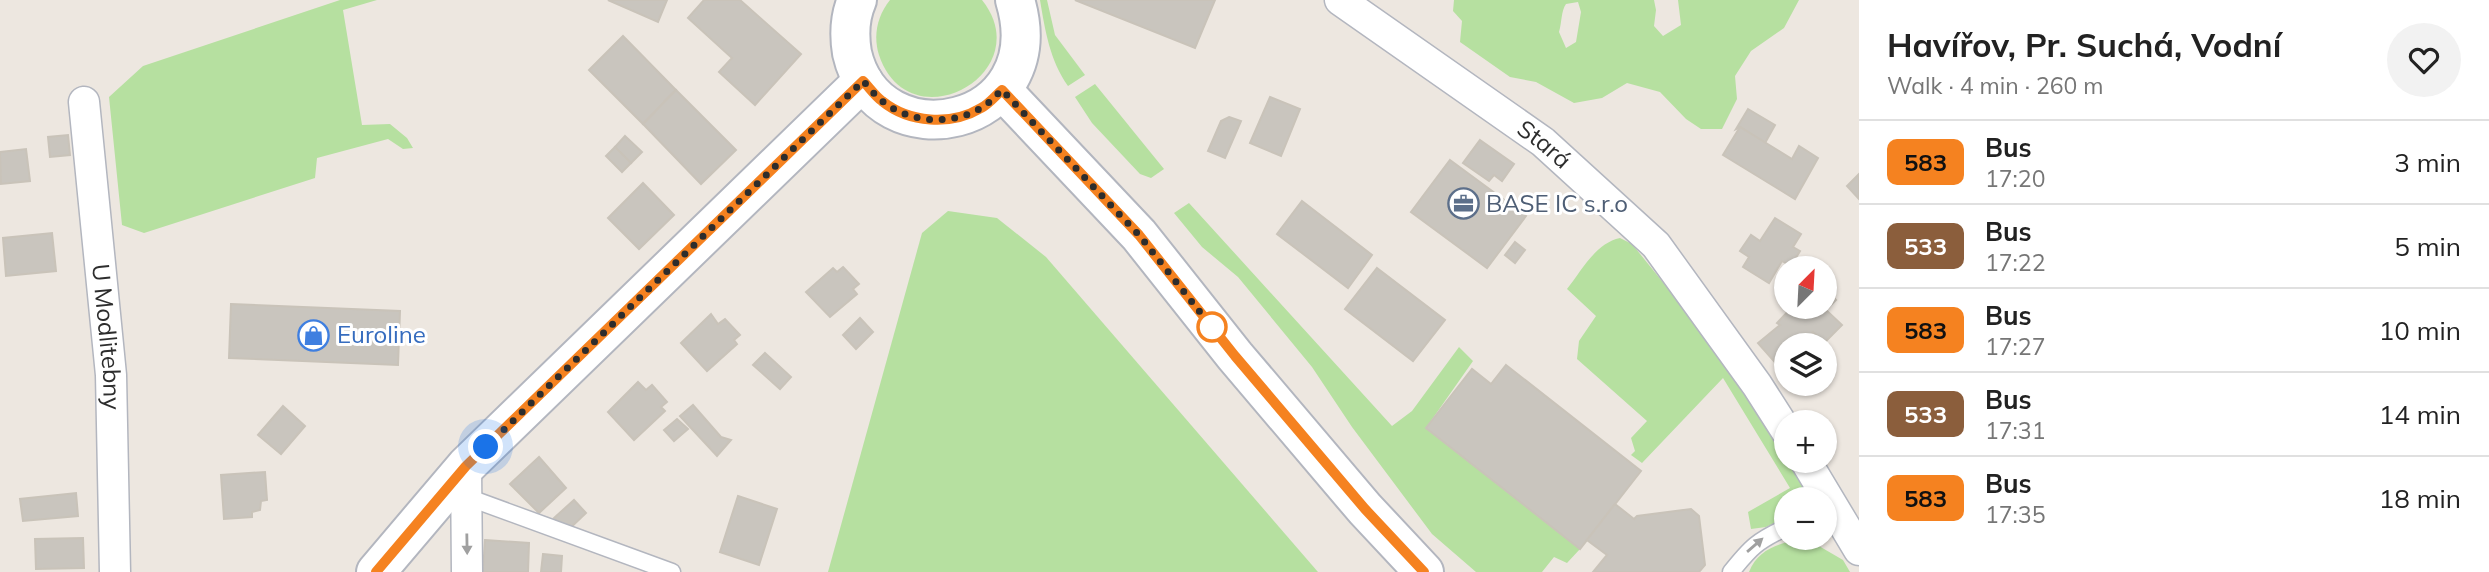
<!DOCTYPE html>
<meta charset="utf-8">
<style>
body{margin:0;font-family:Mulish,sans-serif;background:#f2f2f2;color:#222;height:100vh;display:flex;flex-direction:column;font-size:26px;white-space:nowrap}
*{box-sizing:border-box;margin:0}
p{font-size:23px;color:#767676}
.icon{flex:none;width:38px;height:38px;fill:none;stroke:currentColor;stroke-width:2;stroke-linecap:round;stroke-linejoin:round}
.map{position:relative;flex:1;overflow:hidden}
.sheet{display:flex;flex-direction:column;background:#fff;width:630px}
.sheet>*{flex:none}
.badge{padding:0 14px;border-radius:10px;font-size:24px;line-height:46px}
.needle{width:46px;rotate:24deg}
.tools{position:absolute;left:1774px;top:256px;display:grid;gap:14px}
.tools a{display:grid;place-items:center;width:63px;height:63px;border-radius:50%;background:#fff;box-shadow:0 2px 5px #0004;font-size:35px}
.you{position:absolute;width:35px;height:35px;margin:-18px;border:5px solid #fff;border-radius:50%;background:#1a73e8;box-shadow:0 0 0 10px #1a73e833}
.map>.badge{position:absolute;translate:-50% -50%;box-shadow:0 0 0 4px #fff}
.round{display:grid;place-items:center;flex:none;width:74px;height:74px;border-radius:37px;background:#f2f2f2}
.overview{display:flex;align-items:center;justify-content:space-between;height:119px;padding:0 28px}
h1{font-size:33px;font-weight:700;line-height:52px}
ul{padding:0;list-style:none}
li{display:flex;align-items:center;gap:21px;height:84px;padding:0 28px;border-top:2px solid #e0e0e0}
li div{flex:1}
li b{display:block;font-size:26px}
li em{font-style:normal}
li .badge{min-width:77px;font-weight:700;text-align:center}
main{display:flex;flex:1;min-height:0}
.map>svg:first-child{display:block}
.green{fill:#b6e0a0;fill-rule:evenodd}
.building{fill:#c9c5be;stroke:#c9c3b9;stroke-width:2}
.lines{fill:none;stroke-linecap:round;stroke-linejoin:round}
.service-casing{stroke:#b3b6bf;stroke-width:19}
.minor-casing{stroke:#b3b6bf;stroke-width:33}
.tertiary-casing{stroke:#b3b6bf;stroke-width:42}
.secondary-casing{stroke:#b3b6bf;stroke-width:42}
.service{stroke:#fff;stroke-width:16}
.minor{stroke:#fff;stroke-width:30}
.tertiary{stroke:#fff;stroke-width:38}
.secondary{stroke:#fff;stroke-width:38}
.oneway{fill:#a0a0a0}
.line-casing{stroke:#fff;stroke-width:16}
.line{stroke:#f58220;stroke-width:10}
.walk{stroke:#2d2d2d;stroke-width:7;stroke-dasharray:0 12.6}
.stop-dot{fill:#fff;stroke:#f58220;stroke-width:3.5}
.labels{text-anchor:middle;stroke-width:6;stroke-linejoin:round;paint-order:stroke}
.street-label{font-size:24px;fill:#2d2d2d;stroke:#fff}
.service-label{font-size:24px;fill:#4e5e75;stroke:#fff;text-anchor:start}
.shop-label{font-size:24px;fill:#366cbe;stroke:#fff;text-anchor:start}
</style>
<main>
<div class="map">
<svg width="1859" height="572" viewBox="0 0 1859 572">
<rect width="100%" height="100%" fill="#ede7e0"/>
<!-- green -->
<g class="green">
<polygon points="340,0 377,0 343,10 362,125 390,124 407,138 413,148 403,149 388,139 317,158 315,178 144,233 122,225 109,97 143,66"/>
<path d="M890 0H982C1040 73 909 145 879 55 873 36 877 16 890 0Z"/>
<path d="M1040 0H1047L1055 35 1085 75 1068 86C1050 61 1045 30 1040 0Z"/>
<path d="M1454 0H1654L1656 10 1654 26 1663 36 1681 25 1678 0H1799L1784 28 1751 51 1735 76 1737 99 1722 129H1701L1686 119 1660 92 1627 83 1602 98 1574 103 1536 82 1510 77 1460 42 1462 21 1453 11ZM1578 2 1581 12 1576 42 1566 48 1559 32C1562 22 1561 11 1566 4Z"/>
<polygon points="1095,84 1164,169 1151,178 1140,174 1092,123 1075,97"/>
<polygon points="1189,203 1392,426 1412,411 1459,347 1473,361 1426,428 1580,549 1567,563 1554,557 1542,572 1476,572 1432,534 1352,427 1312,367 1238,277 1202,247 1174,213"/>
<polygon points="948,211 997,218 1046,257 1318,572 828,572 922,233"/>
<path d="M1620 238 1632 244 1725 359 1809 496 1808 499H1787V517L1766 527 1751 529 1748 512 1790 488 1723 378 1642 463 1631 455 1635 451 1631 438 1647 421 1577 359 1579 341 1596 316 1567 289C1582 270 1596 243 1620 238Z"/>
<path d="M1787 542H1812L1843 560 1850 572H1749C1756 554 1770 547 1787 542Z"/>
</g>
<!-- building -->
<g class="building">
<polygon points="608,0 667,0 658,22"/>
<polygon points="704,0 740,0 801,54 755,105 719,72 732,58 688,18"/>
<polygon points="1075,0 1215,0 1195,48"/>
<polygon points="623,36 676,90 643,124 589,70"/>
<polygon points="676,90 736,150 701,184 643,124"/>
<polygon points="1270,97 1300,109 1281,156 1250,143"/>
<polygon points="1748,109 1775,125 1765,143 1740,127 1736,129"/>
<polygon points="1229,117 1241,121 1225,158 1208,151 1221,121"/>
<polygon points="1740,127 1792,159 1799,146 1818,158 1795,199 1723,155"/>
<polygon points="68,135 70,155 50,157 48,137"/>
<polygon points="625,136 642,152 631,163 615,147"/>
<polygon points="1480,140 1514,164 1502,181 1494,175 1489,181 1463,163"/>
<polygon points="615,147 631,163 622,172 606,156"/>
<polygon points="26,149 30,181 1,184 0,152"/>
<polygon points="1450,160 1526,216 1487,268 1411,212"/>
<polygon points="1859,174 1859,199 1847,186"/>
<polygon points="643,183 674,215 639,249 608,218"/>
<polygon points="1302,201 1372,255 1348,288 1277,234"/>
<polygon points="1775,218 1801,234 1793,247 1800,251 1791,266 1782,261 1769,283 1743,267 1749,257 1740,251 1751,235 1760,241"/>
<polygon points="52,233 56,271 6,276 3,238"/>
<polygon points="1515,242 1525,250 1515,263 1505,255"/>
<polygon points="843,267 859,284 853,289 857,294 830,317 806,292 833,268 837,272"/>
<polygon points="1377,268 1445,320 1413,361 1345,309"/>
<polygon points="1826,290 1836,300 1826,310 1842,325 1824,343 1813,332 1800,345 1787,345 1787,376 1758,343 1780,325 1777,323 1793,306 1825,306"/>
<polygon points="231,304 400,311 398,365 229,358"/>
<polygon points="711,314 718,324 725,319 740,335 734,340 737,344 707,371 681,343"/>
<polygon points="860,318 873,332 856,349 843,335"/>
<polygon points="765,353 791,377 780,389 753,365"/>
<polygon points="1506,365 1641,471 1580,549 1426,428 1472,369 1491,384"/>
<polygon points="638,382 646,390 652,385 667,402 661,407 665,411 634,440 608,412"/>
<polygon points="693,405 721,437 731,440 717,456 680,416"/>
<polygon points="283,406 305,426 281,454 258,435"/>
<polygon points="677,419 688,429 674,441 664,430"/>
<polygon points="539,457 566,488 539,513 510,484"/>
<polygon points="265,472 267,500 261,501 260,510 252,512 252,517 224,519 221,475"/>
<polygon points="76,493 78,516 23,521 20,499"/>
<polygon points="738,496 777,509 759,565 720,552"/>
<polygon points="574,500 586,513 567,531 554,518"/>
<polygon points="1615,504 1634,519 1637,516 1691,509 1699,516 1705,565 1699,572 1593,572 1607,555 1587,540"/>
<polygon points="83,538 84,568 36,569 35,539"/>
<polygon points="485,540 529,543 528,572 483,572"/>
<polygon points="543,554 562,556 561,572 541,572"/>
</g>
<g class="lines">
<defs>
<g id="service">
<polyline points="467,497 672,572"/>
<path d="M1731 572C1751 547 1757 541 1787 527"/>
</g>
<g id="minor">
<path id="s1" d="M1340 0 1543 142 1656 245 1757 385 1787 432"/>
<path id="s2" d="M84 102 111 375 115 572"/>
<polyline points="1805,460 1859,550"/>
<polyline points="466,466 467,572"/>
</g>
<polyline id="tertiary" points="376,572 466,466 863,81"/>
<g id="secondary">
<path d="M857 0C850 16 849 35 852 53 877 164 1054 129 1015 0"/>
<polyline points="1002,90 1139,235 1235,356 1365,509 1424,572"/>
</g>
</defs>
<!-- service casing -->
<use href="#service" class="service-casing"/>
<!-- minor casing -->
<use href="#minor" class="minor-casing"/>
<!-- tertiary casing -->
<use href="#tertiary" class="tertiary-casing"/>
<!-- secondary casing -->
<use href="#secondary" class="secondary-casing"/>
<!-- service -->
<use href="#service" class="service"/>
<!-- minor -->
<use href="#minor" class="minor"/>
<!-- tertiary -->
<use href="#tertiary" class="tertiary"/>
<!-- secondary -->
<use href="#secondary" class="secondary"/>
</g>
<!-- one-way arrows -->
<defs><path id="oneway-solid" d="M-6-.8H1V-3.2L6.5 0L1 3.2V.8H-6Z" transform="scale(1.75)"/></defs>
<g class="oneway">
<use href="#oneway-solid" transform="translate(467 544) rotate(89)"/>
<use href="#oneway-solid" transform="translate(1755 545) rotate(-41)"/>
</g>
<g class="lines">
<defs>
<path id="line" d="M376 572 466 466 863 81C869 87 875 96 882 101 909 123 951 126 981 108 989 104 995 96 1002 90L1139 235 1235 356 1365 509 1424 572"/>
</defs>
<!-- line casing -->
<use href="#line" class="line-casing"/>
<!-- line -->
<use href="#line" class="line"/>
<!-- walk -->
<path class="walk" d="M486 447 863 81C869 87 875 96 882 101 909 123 951 126 981 108 989 104 995 96 1002 90L1139 235 1219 336 1212 327"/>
</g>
<!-- icons -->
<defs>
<symbol id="office-ring" viewBox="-11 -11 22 22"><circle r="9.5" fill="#fff" stroke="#5c6f8a" stroke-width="1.5"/><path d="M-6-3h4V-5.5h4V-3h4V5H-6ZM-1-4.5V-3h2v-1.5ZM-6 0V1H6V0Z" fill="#5c6f8a"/></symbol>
<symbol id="shop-ring" viewBox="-11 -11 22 22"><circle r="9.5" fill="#fff" stroke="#3f7fe0" stroke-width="1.5"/><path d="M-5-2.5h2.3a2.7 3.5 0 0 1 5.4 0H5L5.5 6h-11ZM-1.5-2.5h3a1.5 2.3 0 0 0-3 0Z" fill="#3f7fe0"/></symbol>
</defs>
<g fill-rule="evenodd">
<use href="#office-ring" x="1446" y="186" width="35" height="35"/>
<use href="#shop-ring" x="296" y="318" width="35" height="35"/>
</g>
<!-- markers -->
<circle class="stop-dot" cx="1212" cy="327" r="14"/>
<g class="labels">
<!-- street labels -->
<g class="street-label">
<text dy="8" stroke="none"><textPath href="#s1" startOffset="250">Stará</textPath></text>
<text dy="8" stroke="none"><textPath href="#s2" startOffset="236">U Modlitebny</textPath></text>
</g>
<!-- service labels -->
<g class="service-label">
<text x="1486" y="212">BASE IC s.r.o</text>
</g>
<!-- shop labels -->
<g class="shop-label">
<text x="337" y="343">Euroline</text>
</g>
</g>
</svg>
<div class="tools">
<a><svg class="needle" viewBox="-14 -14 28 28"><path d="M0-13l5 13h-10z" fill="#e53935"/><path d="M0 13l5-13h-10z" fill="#767676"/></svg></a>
<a><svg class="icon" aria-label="layers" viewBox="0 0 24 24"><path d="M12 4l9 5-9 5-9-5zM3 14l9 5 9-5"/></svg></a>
<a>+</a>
<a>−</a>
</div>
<div class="you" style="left:486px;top:447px"></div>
</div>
<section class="sheet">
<div class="overview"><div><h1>Havířov, Pr. Suchá, Vodní</h1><p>Walk · 4 min · 260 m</p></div><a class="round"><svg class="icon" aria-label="heart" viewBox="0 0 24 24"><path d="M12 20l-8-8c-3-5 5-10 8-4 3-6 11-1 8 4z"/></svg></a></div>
<ul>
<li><span class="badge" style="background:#f58220;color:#111">583</span><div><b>Bus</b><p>17:20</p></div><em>3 min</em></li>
<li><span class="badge" style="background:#8b5e3c;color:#fff">533</span><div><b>Bus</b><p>17:22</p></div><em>5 min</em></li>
<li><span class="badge" style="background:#f58220;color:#111">583</span><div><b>Bus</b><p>17:27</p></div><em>10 min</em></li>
<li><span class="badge" style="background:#8b5e3c;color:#fff">533</span><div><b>Bus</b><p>17:31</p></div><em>14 min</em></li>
<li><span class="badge" style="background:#f58220;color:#111">583</span><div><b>Bus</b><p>17:35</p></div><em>18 min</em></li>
</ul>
</section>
</main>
